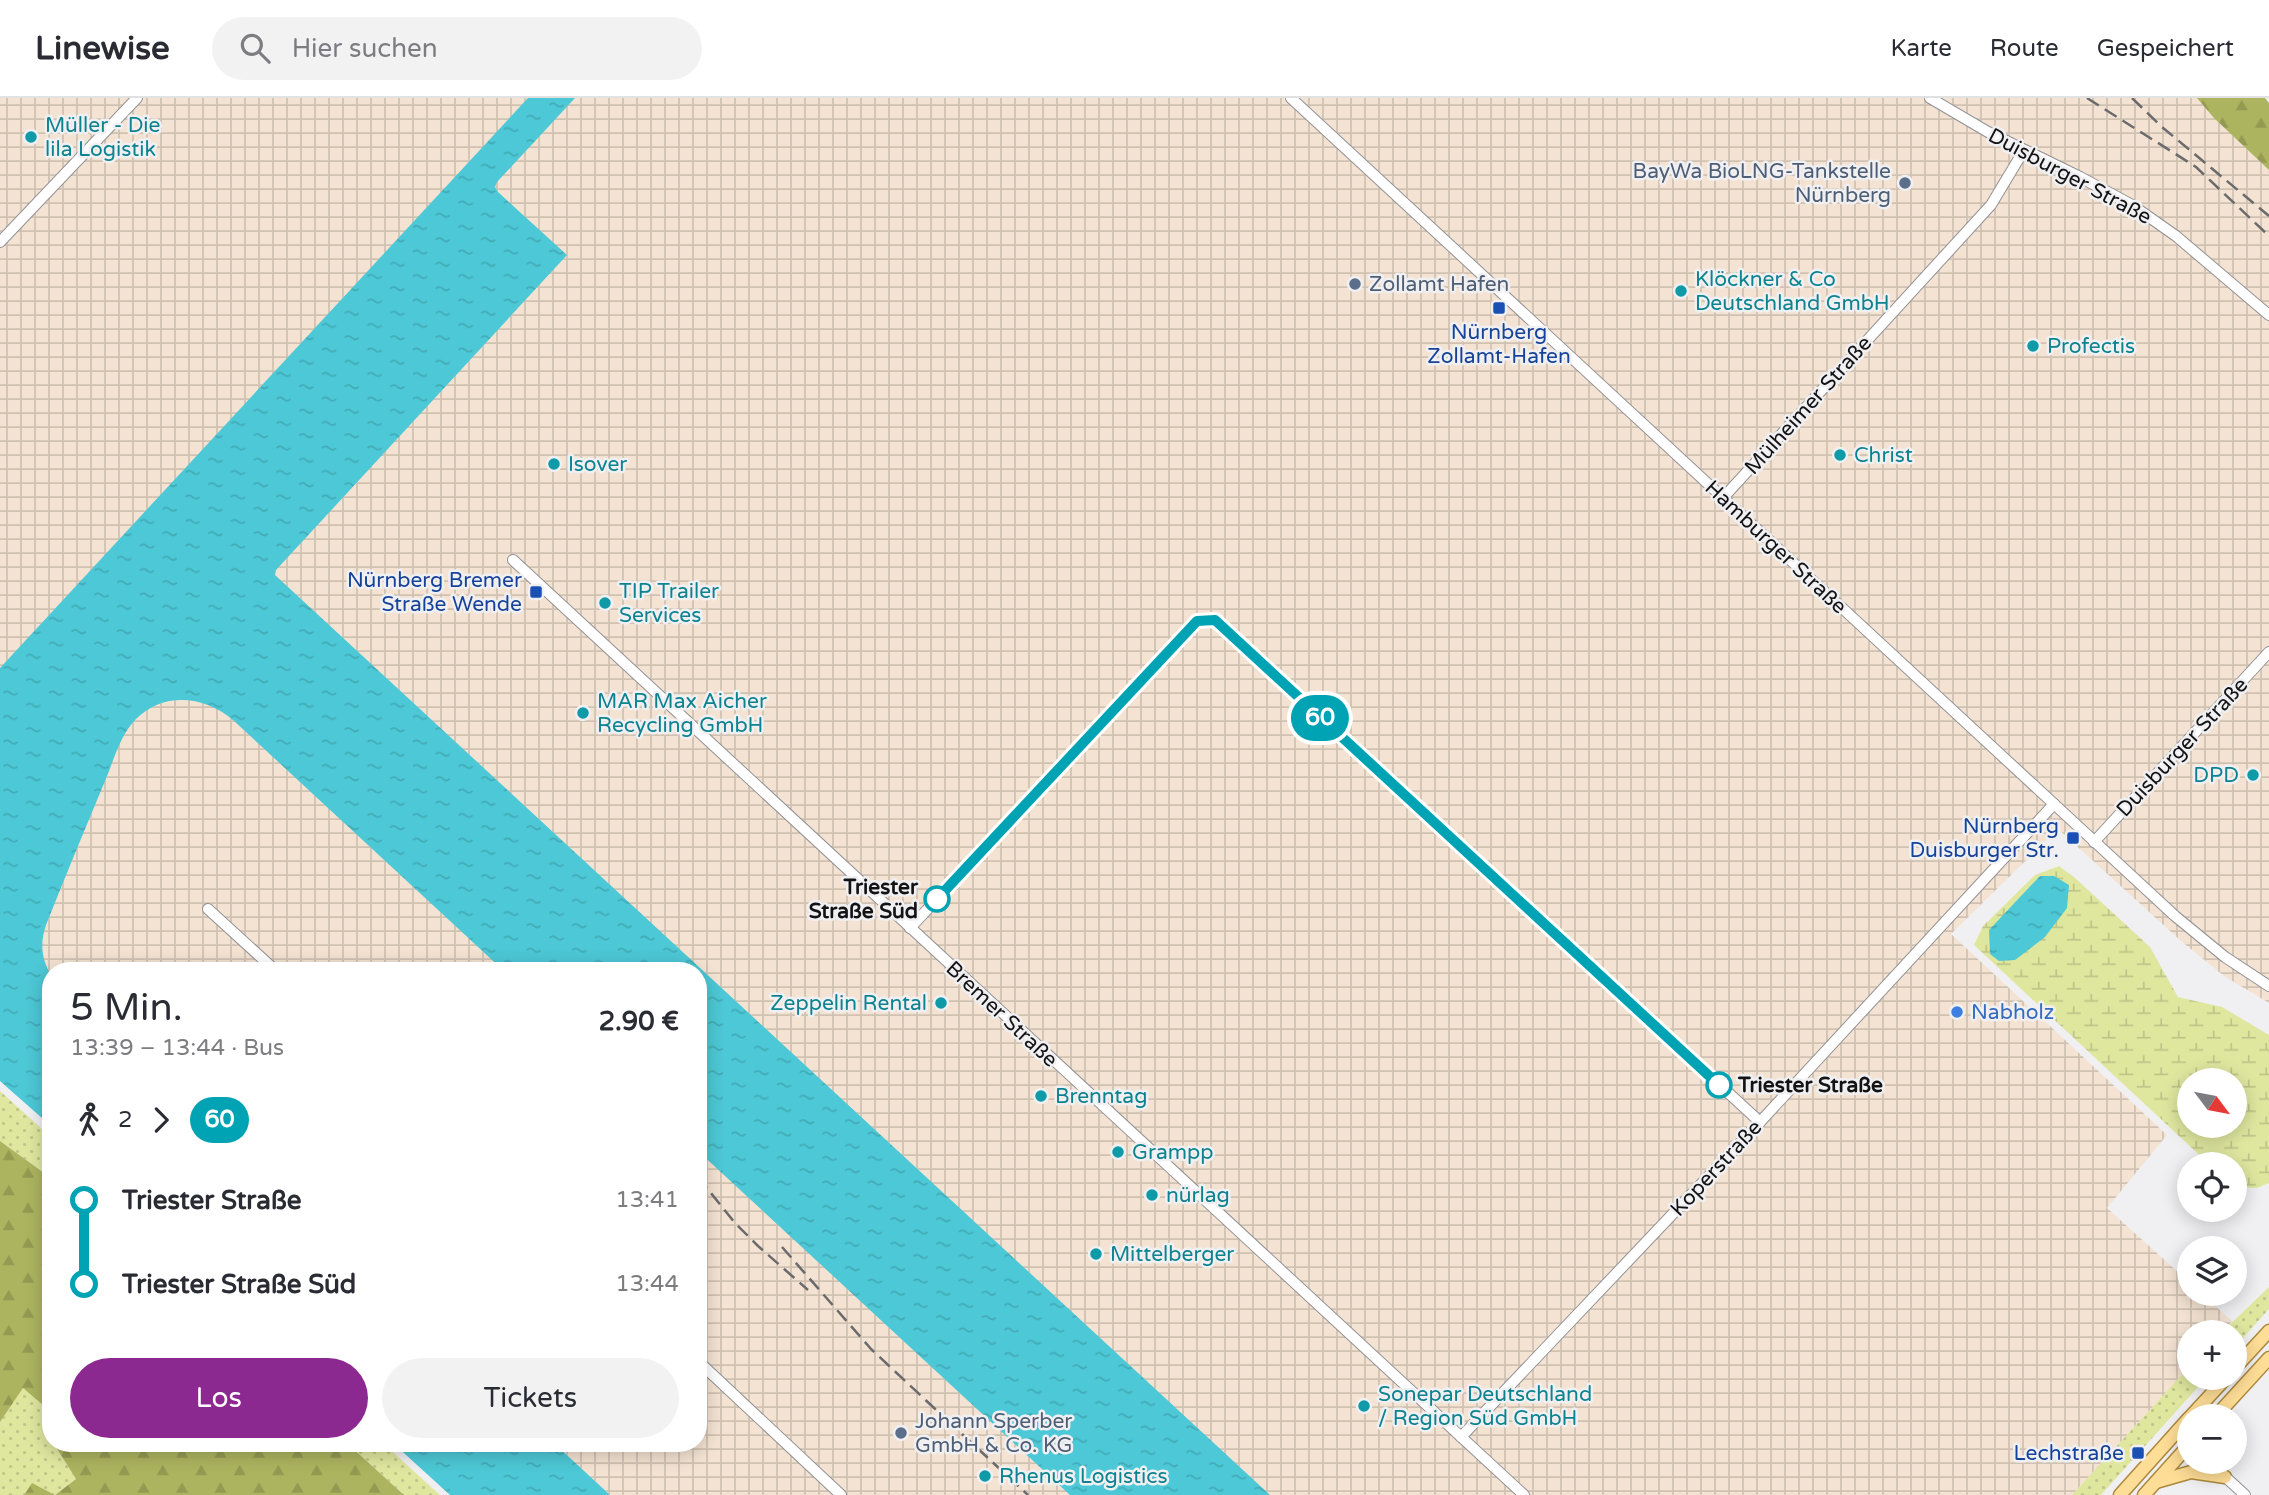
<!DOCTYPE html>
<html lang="de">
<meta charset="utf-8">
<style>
body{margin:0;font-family:"Varela Round",sans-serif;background:#f2f2f3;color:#2b2b33;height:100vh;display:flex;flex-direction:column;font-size:26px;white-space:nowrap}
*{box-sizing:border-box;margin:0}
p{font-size:23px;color:#7c7c81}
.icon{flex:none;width:38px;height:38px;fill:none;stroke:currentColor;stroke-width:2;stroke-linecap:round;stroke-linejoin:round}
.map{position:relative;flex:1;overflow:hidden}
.drawer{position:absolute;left:42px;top:864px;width:665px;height:490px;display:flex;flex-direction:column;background:#fff;border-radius:28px;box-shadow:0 4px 18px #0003}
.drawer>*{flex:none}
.badge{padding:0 14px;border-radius:23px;font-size:24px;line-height:46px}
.needle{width:46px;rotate:122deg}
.tools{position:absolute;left:2177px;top:970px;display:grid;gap:14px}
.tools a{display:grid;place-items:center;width:70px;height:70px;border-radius:50%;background:#fff;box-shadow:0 4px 18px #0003;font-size:35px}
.map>.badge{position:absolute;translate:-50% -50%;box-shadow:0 0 0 4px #fff}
.legs{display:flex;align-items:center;gap:10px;height:77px;padding:0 28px;font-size:23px}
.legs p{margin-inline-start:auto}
.summary{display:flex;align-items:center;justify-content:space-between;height:119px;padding:0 28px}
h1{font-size:38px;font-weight:600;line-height:52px}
.action{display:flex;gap:14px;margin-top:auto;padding:14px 28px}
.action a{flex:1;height:80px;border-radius:42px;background:#8c2990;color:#fff;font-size:28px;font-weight:600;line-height:80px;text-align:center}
.action a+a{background:#f2f2f3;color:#2b2b33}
ul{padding:0 28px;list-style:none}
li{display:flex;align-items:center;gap:24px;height:84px;font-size:26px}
li i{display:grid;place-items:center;width:10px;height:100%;margin:0 9px;background:currentColor}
li i::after{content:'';width:18px;height:18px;margin:-9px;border:5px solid;border-radius:50%;background:#fff}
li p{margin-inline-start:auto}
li:first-child i{background:linear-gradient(#0000 50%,currentColor 0)}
li:last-child i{background:linear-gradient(currentColor 50%,#0000 0)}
header{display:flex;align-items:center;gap:42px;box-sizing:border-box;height:98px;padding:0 35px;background:#fff;border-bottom:2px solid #e1e1e2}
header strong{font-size:33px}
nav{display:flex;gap:38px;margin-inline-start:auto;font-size:24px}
.search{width:490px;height:63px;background:#f2f2f3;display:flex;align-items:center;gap:18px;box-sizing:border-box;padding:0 24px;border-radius:38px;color:#7c7c81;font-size:26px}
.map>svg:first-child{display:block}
.industrial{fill:url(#industrial-grid)}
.grass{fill:url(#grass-dots)}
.forest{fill:url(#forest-firs)}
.wetland{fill:url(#wetland-marsh);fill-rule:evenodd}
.water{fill:url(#water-ripples)}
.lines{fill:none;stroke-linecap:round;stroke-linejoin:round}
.minor-casing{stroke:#929195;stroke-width:12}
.major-casing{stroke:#ac883b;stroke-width:15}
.minor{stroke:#fff;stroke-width:10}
.major{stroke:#fedd96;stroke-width:12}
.rail{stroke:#6b6b6d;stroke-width:2.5;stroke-dasharray:14 7;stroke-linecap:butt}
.line-1-casing{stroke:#fff;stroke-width:16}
.line-1{stroke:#00a3b4;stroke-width:10}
.culture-dot{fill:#0f9aa8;stroke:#f0f0f3;stroke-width:2.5}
.service-dot{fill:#5c6f8a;stroke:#f0f0f3;stroke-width:2.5}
.transit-dot{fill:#1a4fb4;stroke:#f0f0f3;stroke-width:2.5}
.stop-1-dot{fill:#fff;stroke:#00a3b4;stroke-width:3.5}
.shop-dot{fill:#3f7fe0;stroke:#f0f0f3;stroke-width:2.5}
.labels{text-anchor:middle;stroke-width:5;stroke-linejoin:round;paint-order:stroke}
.culture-label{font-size:21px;fill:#0d838f;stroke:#f0f0f3;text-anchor:start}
.service-label{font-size:21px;fill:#4e5e75;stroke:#f0f0f3;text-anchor:start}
.street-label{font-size:21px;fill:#131314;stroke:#f0f0f3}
.transit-label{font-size:21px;fill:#164399;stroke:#f0f0f3;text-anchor:end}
.stop-label{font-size:21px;font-weight:bold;fill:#131314;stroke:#f0f0f3;text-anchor:end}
.shop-label{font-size:21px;fill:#366cbe;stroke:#f0f0f3;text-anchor:start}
</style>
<header>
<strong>Linewise</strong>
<div class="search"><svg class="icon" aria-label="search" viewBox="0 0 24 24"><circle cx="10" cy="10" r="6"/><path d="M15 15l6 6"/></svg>Hier suchen</div>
<nav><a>Karte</a><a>Route</a><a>Gespeichert</a></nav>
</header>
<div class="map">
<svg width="2269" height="1397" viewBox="0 0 2269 1397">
<defs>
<pattern id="industrial-grid" width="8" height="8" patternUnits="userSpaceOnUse" patternTransform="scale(1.75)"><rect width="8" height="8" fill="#f4e3d2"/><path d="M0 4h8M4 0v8" fill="none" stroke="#d0c2b3"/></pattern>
<pattern id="grass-dots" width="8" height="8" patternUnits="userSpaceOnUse" patternTransform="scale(1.75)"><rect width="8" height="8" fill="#dfe79f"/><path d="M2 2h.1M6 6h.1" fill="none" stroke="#bec588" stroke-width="1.8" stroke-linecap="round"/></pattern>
<pattern id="forest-firs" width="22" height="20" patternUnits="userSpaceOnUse" patternTransform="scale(1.75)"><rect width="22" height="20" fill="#adb45f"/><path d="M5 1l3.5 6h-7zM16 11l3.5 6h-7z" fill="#949a52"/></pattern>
<pattern id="wetland-marsh" width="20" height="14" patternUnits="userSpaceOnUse" patternTransform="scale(1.75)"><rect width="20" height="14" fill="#dfe79f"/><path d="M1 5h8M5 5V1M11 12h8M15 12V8" fill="none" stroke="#bec588"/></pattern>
<pattern id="water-ripples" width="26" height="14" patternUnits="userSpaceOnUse" patternTransform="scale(1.75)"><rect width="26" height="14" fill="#4dc8d6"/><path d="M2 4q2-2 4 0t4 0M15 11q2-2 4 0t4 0" fill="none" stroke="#42abb7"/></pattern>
</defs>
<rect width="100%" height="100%" fill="#f0f0f3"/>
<!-- industrial -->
<polygon class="industrial" points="0,0 2197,0 2215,20 2269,72 2269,905 2224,878 2181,843 2058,731 1951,836 2167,1037 2107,1110 2189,1184 2189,1195 2201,1195 2232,1223 2222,1234 2189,1234 2189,1269 2072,1397 610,1397 555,1346 698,1346 698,873 51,873 51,880 0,837"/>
<!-- grass -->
<g class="grass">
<polygon points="0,993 51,1039 51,1080 0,1043"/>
<polygon points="2269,1189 2269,1211 2235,1249 2235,1234 2222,1234"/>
<polygon points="2189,1269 2189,1279 2207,1279 2101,1397 2072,1397"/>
<polygon points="23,1289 50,1313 51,1346 54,1346 76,1381 55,1397 32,1386 24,1397 0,1397 0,1324"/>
<polygon points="348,1346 384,1346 440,1397 404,1397"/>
</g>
<!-- forest -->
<g class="forest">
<polygon points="2197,0 2265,0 2269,5 2269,72 2214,20"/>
<polygon points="0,1043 51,1080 51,1318 50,1313 23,1290 0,1324"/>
<polygon points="54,1346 348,1346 404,1397 24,1397 32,1385 55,1397 76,1381"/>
</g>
<!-- wetland -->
<path class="wetland" d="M2059 768 2074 779 2150 849 2178 899 2222 909 2269 937V1085L2257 1090 2235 1089V1066H2209L1974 847 1983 828 2035 777ZM2189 982H2235V1027H2189Z"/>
<!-- water -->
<g class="water">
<path d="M528 0H575L497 84 495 89 498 94 567 157 276 472 275 477 1270 1397H1070L698 1053V873H504L233 622C205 598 164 593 136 621 120 637 114 662 105 683 85 731 65 779 46 827 40 845 41 860 51 877V1028L0 983V570Z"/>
<polygon points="2040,778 2054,778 2069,787 2067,810 2045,839 2015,862 1999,863 1990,856 1989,832"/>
<polygon points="394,1346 555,1346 610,1397 450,1397"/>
</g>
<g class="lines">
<defs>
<g id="minor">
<polyline points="1291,0 2175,818 2225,859 2269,888"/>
<polyline points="1930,0 1988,34 2080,79 2132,107 2176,138 2269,217"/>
<polyline points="0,144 137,0"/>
<polyline points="1723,400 1991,107 2024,52"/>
<polyline points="513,462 1524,1397"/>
<polyline points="2094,744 2269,554"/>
<polyline points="208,811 276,873"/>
<polyline points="910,830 1197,523 1215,522 1760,1024"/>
<polyline points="698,1263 841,1397"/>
<polyline points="1461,1339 1760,1024 2054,706"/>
<polyline points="2208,1363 2245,1397"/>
</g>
<g id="major">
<polyline points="2235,1270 2269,1233"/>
<polyline points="2191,1318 2227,1279"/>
<polyline points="2216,1318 2269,1260"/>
<polyline points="2156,1384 2191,1374 2225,1379"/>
<polyline points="2120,1397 2189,1320"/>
<polyline points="2144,1397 2189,1347"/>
</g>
</defs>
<!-- minor casing -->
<use href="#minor" class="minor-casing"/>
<!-- major casing -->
<use href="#major" class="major-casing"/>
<!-- minor -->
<use href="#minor" class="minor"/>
<!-- major -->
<use href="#major" class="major"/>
<!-- rail -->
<g class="rail">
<polyline points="2087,0 2196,69 2269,138"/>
<polyline points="2132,0 2162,29 2269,118"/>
<polyline points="698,1079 735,1125 758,1148 808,1192"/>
<polyline points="782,1149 871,1251 948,1323"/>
<polyline points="962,1336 1028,1397"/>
</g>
</g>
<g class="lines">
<defs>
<polyline id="line-1" points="937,801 1197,523 1215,522 1719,987"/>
</defs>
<!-- line-1 casing -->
<use href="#line-1" class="line-1-casing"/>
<!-- line-1 -->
<use href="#line-1" class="line-1"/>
</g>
<!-- markers -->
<g class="culture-dot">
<circle cx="31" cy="39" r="7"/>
<circle cx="1681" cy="193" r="7"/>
<circle cx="2033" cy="248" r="7"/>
<circle cx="1840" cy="357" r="7"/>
<circle cx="554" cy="366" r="7"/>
<circle cx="605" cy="505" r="7"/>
<circle cx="583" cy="615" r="7"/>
<circle cx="2253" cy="677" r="7"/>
<circle cx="941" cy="905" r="7"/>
<circle cx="1041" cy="998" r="7"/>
<circle cx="1118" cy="1054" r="7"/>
<circle cx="1152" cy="1097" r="7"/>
<circle cx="1096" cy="1156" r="7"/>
<circle cx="1364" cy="1308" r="7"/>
<circle cx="985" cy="1378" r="7"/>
</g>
<g class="service-dot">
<circle cx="1905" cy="85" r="7"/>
<circle cx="1355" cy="186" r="7"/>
<circle cx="901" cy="1335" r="7"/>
</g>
<g class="transit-dot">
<rect x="1492" y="203" width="14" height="14" rx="3.5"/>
<rect x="529" y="487" width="14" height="14" rx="3.5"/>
<rect x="2066" y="733" width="14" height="14" rx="3.5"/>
<rect x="2131" y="1348" width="14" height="14" rx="3.5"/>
</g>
<g class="stop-1-dot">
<circle cx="937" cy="801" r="12"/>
<circle cx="1719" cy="987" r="12"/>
</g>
<circle class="shop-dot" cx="1957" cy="914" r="7"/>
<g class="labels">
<!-- culture labels -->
<g class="culture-label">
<text x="45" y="34">Müller - Die<tspan x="45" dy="24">lila Logistik</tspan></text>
<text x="1695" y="188">Klöckner &amp; Co<tspan x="1695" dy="24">Deutschland GmbH</tspan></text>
<text x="2047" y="255">Profectis</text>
<text x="1854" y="364">Christ</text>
<text x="568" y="373">Isover</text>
<text x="619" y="500">TIP Trailer<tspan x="619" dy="24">Services</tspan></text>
<text x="597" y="610">MAR Max Aicher<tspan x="597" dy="24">Recycling GmbH</tspan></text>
<text x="2239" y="684" text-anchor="end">DPD</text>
<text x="927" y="912" text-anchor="end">Zeppelin Rental</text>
<text x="1055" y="1005">Brenntag</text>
<text x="1132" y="1061">Grampp</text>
<text x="1166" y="1104">nürlag</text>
<text x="1110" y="1163">Mittelberger</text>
<text x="1378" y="1303">Sonepar Deutschland<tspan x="1378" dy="24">/ Region Süd GmbH</tspan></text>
<text x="999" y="1385">Rhenus Logistics</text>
</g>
<!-- service labels -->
<g class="service-label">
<text x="1891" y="80" text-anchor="end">BayWa BioLNG-Tankstelle<tspan x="1891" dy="24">Nürnberg</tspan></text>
<text x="1369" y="193">Zollamt Hafen</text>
<text x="915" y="1330">Johann Sperber<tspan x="915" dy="24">GmbH &amp; Co. KG</tspan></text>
</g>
<!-- street labels -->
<g class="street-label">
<text transform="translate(2070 78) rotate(28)" y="7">Duisburger Straße</text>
<text transform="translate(1808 307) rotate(-48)" y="7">Mülheimer Straße</text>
<text transform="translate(1776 449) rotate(43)" y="7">Hamburger Straße</text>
<text transform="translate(2182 649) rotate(-47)" y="7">Duisburger Straße</text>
<text transform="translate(1002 916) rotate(43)" y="7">Bremer Straße</text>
<text transform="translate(1716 1070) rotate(-47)" y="7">Koperstraße</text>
</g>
<!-- transit labels -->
<g class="transit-label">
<text x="1499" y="241" text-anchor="middle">Nürnberg<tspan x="1499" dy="24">Zollamt-Hafen</tspan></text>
<text x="522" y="489">Nürnberg Bremer<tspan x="522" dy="24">Straße Wende</tspan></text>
<text x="2059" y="735">Nürnberg<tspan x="2059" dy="24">Duisburger Str.</tspan></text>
<text x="2124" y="1362">Lechstraße</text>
</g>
<!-- stop labels -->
<g class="stop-label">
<text x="918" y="796">Triester<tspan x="918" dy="24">Straße Süd</tspan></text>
<text x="1738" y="994" text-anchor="start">Triester Straße</text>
</g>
<!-- shop labels -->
<g class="shop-label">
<text x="1971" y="921">Nabholz</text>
</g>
</g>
</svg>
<div class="tools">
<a><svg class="needle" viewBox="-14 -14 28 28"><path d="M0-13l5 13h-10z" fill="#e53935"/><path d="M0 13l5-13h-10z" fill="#7c7c81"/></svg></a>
<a><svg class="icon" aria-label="locate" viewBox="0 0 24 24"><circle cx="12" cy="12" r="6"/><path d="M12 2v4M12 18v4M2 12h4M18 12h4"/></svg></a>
<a><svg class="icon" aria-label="layers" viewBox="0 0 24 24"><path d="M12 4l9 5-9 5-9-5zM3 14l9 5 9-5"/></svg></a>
<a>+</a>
<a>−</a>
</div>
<b class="badge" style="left:1320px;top:620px;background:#00a3b4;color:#fff">60</b>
<section class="drawer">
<div class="summary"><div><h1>5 Min.</h1><p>13:39 – 13:44 · Bus</p></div><b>2.90 €</b></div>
<div class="legs"><svg class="icon" aria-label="walk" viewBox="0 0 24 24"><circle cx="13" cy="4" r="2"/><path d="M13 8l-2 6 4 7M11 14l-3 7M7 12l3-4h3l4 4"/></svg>2<svg class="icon" aria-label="forward" viewBox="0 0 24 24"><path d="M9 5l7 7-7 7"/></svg><b class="badge" style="background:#00a3b4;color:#fff">60</b></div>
<ul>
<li><i style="color:#00a3b4"></i><b>Triester Straße</b><p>13:41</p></li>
<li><i style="color:#00a3b4"></i><b>Triester Straße Süd</b><p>13:44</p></li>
</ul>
<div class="action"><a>Los</a><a>Tickets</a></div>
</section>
</div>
